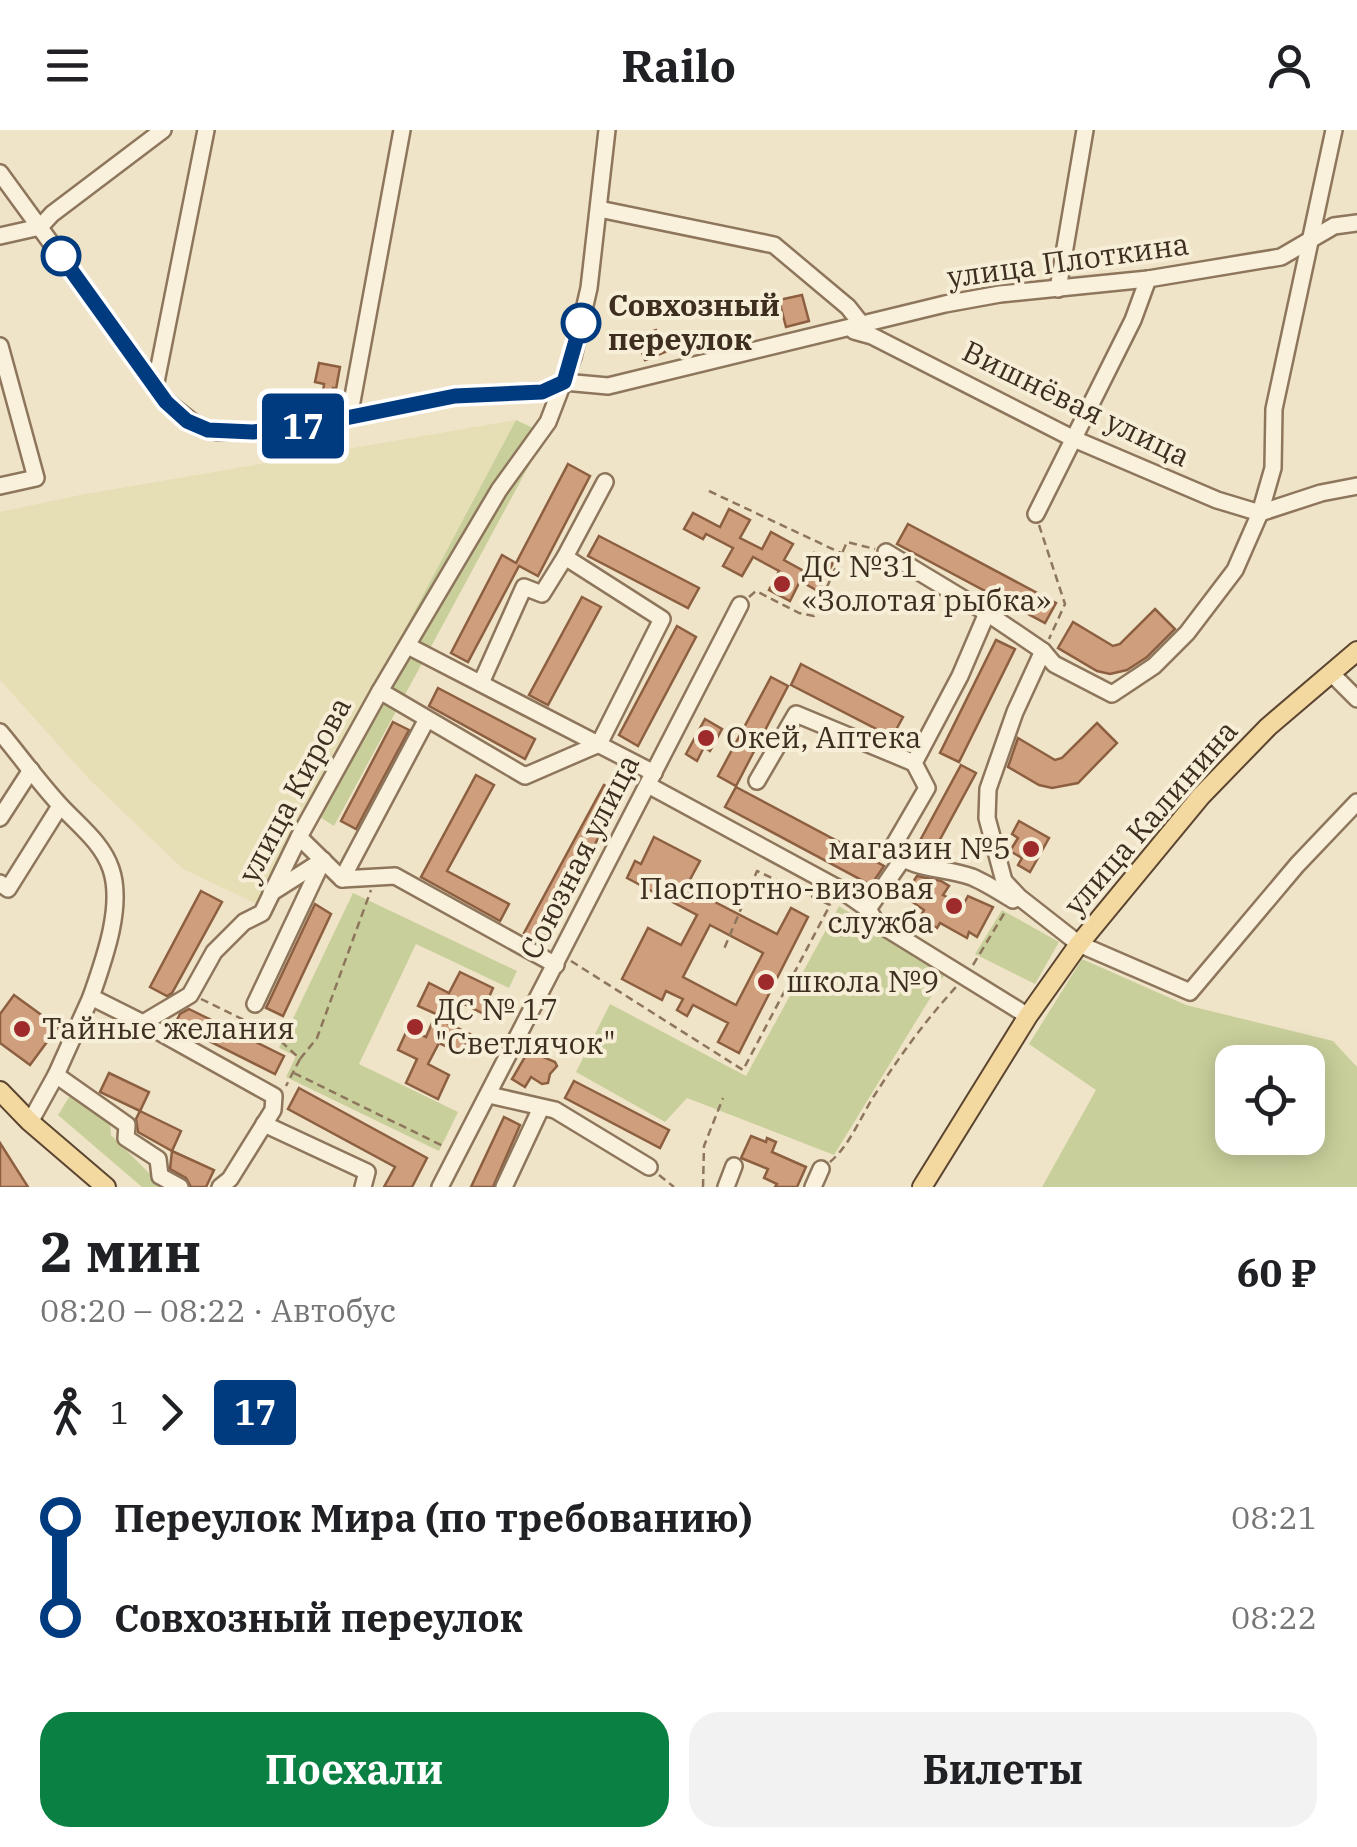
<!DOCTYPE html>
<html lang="ru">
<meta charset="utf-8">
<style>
body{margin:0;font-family:"IBM Plex Serif",serif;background:#f2f2f2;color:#202124;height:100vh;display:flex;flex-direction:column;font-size:38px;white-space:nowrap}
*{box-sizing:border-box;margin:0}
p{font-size:32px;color:#757577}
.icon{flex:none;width:55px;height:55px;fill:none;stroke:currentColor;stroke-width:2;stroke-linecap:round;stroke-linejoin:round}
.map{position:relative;height:1057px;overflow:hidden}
.side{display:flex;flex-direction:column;background:#fff;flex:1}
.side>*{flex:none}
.badge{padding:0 20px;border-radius:8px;font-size:35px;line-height:65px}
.controls{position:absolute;left:1215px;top:915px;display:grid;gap:20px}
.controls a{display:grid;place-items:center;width:110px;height:110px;border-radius:20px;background:#fff;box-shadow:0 5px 25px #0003;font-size:50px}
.map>.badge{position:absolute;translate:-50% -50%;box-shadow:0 0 0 5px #fff}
.legs{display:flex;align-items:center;gap:15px;height:110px;padding:0 40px;font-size:32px}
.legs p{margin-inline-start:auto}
.overview{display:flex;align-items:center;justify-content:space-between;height:170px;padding:0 40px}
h1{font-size:55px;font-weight:700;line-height:75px}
.primary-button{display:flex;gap:20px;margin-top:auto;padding:20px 40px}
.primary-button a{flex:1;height:115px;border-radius:30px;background:#0b8043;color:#fff;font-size:40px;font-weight:700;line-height:115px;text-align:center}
.primary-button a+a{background:#f2f2f2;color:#202124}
ul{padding:0 40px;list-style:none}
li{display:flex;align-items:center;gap:35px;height:100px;font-size:38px}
li i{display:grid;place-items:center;width:15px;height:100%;margin:0 12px;background:currentColor}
li i::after{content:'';width:25px;height:25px;margin:-12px;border:8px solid;border-radius:50%;background:#fff}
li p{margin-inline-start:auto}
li:first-child i{background:linear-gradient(#0000 50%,currentColor 0)}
li:last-child i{background:linear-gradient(currentColor 50%,#0000 0)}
header{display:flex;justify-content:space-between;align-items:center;height:130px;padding:0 40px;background:#fff;font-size:45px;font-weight:700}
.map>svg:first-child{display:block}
.farmland{fill:#e6deb5}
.green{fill:#c9cf9b;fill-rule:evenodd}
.building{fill:#cf9f7d;stroke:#8d5f41;stroke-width:2.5;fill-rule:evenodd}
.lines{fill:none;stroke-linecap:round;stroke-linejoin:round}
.minor-casing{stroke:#8d765c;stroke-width:20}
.major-casing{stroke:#5b4430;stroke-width:22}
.path{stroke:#8d765c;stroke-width:2.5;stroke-dasharray:8 5;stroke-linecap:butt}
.minor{stroke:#faf1dc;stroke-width:15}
.major{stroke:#f3d9a0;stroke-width:18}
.line-1-casing{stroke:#fff;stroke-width:22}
.line-1{stroke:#003b80;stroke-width:15}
.stop-1-dot{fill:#fff;stroke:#003b80;stroke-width:5}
.poi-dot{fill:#9e2a2b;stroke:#f7eed8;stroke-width:4}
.labels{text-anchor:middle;stroke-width:8;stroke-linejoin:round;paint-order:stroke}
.street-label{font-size:30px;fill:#3d2e20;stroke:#f7eed8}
.stop-label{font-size:30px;font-weight:bold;fill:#3d2e20;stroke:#f7eed8;text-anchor:start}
.poi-label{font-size:30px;fill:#3d2e20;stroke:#f7eed8;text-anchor:start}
</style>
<header><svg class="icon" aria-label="menu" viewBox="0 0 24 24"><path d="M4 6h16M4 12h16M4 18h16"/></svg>Railo<svg class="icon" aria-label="person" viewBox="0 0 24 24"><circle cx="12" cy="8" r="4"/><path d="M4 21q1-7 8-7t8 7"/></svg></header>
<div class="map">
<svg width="1357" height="1057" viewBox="0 0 1357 1057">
<rect width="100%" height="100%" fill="#f0e4c8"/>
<!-- farmland -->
<polygon class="farmland" points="516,290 259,775 183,739 90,650 0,550 0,382 80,365"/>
<!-- green -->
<g class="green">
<polygon points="516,290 546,304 334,696 309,680"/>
<polygon points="353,763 517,841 509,858 416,814 359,934 458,982 439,1021 286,947 296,926 279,918"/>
<polygon points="839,776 945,844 834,1025 687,968 665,992 576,942 610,874 746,946"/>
<polygon points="1002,780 1059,812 1035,854 975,824"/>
<path d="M1082 829 1186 875 1333 911 1357 937V1057H1042L1096 960 1029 914ZM1232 932H1308V1008H1232Z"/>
<polygon points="71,964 110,991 111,1005 156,1050 168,1057 142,1057 58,985"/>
</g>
<!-- building -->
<g class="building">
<polygon points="802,165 809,191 786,197 779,170"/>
<polygon points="656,200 665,222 645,230 636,207"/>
<polygon points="319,233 340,237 336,259 333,258 332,264 323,262 324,254 315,252"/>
<polygon points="568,334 590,346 538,446 519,436 468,532 451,523 502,425 516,433"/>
<polygon points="729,379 750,390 740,408 762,419 771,402 793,414 784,430 804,441 814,423 833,433 818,461 800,451 790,471 769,460 779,441 753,427 742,446 723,436 733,418 706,404 703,409 684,399 693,383 720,397"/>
<polygon points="908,394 1056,473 1045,493 897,414"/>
<polygon points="599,406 699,458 688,478 588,426"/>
<polygon points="582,467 601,477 548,575 529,565"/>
<polygon points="1155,479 1175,499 1147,527 1127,540 1110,544 1097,541 1058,518 1073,492 1113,516 1120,514"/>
<polygon points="677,496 696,507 638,616 619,605"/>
<polygon points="996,510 1015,519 959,632 940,623"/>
<polygon points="801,534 903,587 892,607 791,555"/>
<polygon points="771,547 788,556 736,656 718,646"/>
<polygon points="438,558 535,609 525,629 429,576"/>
<polygon points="705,589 722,599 710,621 704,617 697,631 686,624"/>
<polygon points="393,592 409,600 356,699 341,691"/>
<polygon points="1097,593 1117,613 1078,653 1052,658 1039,655 1008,637 1018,608 1055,630 1062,628"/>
<polygon points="961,635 976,643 931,726 916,718"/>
<polygon points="476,645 494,655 447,741 509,774 500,791 421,747"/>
<polygon points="604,655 622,664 542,812 524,803"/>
<polygon points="736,657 884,736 871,755 725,677"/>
<polygon points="1019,691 1049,708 1030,742 1018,735 1022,728 1010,721 1018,708 1012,704"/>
<path d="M654 707 700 731 686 757 777 804 791 778 808 787 739 923 718 912 728 893 693 875 687 886 677 880 683 869 666 861 662 870 622 849 648 798 681 815 697 785 627 748 635 731 641 734ZM710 795 763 823 736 875 683 847Z"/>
<polygon points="917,746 941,751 949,756 943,765 963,775 968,766 993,777 977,807 969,802 967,808 940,793 937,798 920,787 924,780 904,766"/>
<polygon points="201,761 222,772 172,863 167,866 150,857"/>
<polygon points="315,774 331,784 283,886 266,878"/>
<polygon points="460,842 493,858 482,883 458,871 447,893 470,904 461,923 439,913 428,934 449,945 438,969 406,953 417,929 398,920 408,898 426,907 436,884 418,876 429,853 449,863"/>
<polygon points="14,865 58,897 30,935 0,913 0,884"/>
<polygon points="189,879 284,926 275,944 175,894 180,884"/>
<polygon points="533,913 546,922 543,927 555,932 557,936 550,944 548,953 542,954 531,947 525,957 512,949"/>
<polygon points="109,943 149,962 140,981 100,962"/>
<polygon points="574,951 669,1000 660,1018 565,968"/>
<polygon points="299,958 427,1028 412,1057 384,1057 395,1037 288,979"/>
<polygon points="140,981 181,1001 172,1021 138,1002 136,989"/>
<polygon points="504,987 520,995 493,1057 471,1057"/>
<polygon points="751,1006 766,1012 767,1008 776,1012 772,1022 806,1037 797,1057 775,1057 777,1054 764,1048 768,1039 741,1028"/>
<polygon points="0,1013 28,1057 0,1057"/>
<polygon points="172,1021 214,1040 206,1057 191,1057 186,1048 170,1039"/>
</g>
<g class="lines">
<defs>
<g id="minor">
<polyline points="0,43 166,271 199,297 218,302 253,302 329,292 455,266 542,261 564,252 608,256 945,174 1000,164 1148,149 1281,127 1334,96 1357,93"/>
<polyline points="599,79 774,115 848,177 867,201"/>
<polyline points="0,106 40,97 52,84 163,0"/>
<polyline points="1058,159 1085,0"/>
<polyline points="854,201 872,206 1074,309 1217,370 1260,383"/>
<polyline points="0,216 36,348 0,356"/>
<polyline points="155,257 206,0"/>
<polyline points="349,288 402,0"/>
<polyline points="1260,383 1321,363 1357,356"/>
<polyline points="1036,384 1133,190 1148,149"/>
<polyline points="886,422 987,483 1043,521 1054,534 1112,564 1154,536 1187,503 1235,440 1260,383 1273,338 1274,279 1334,0"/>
<polyline points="565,427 605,352"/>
<path d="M987 483 960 546 914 633 927 658 891 720C916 742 942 736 972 747 986 753 1000 762 1013 770"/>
<polyline points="408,516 654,643"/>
<polyline points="1043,521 1015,582 988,659 987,688 1004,751 1019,767 1079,814 1190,862 1297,735 1357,672"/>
<polyline points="1331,543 1357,569"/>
<polyline points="380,561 525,646 599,614 662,489 565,427 542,464 524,457 481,553"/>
<path d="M0 602C20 626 38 651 59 674 77 694 102 712 111 739 124 777 103 832 91 867"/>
<polyline points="757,651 796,584 914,633"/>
<polyline points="648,655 838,758 868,779 876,792 1028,886"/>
<polyline points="0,688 31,640"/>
<polyline points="299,707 342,749 395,746 556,835"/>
<polyline points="342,749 427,589"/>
<polyline points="0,753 8,759 60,676"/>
<polyline points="271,763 323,730"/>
<polyline points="868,779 902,730"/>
<polyline points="255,874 323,730"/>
<polyline points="143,893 274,966 273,980 230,1049 220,1057"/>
<polyline points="56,945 127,995 126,1008 158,1029 160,1046 180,1057"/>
<polyline points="489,965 555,980 649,1037"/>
<polyline points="30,992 56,945 91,867 143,893 190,865 214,822 244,792 262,783 299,707 380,561 499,360 548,292 573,227 589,158 607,0"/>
<polyline points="264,994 367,1042 363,1057"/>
<polyline points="440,1057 740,475"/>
<polyline points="504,1057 541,978"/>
<polyline points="726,1057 734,1036"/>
<polyline points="813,1057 821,1039"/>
</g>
<g id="major">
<polyline points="0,961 30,992 106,1057"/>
<polyline points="922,1057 1028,886 1079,814 1201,666 1268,597 1357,521"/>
</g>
</defs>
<!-- minor casing -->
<use href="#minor" class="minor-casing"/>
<!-- major casing -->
<use href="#major" class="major-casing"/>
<!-- path -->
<g class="path">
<polyline points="709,361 841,423"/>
<polyline points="1039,395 1065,474 1049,509"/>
<polyline points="749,467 756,461 799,483 814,486 847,412 875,419"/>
<polyline points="571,831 743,940 830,775 757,741 724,819"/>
<polyline points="973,835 1005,782"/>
<polyline points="201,869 273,904 300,929 286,956"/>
<polyline points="300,929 317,908 371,760"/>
<polyline points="294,943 443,1016"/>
<path d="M830 1032C850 1015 860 988 874 966 899 927 925 891 956 857"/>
<polyline points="659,1045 674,1057"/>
<polyline points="703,1057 704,1016 723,968"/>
</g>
<!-- minor -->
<use href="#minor" class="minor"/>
<!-- major -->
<use href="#major" class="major"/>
</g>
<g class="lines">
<defs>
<polyline id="line-1" points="61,126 166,272 187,291 208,300 253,302 306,296 455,266 542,262 564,252 581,193"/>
</defs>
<!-- line-1 casing -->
<use href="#line-1" class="line-1-casing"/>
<!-- line-1 -->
<use href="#line-1" class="line-1"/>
</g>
<!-- markers -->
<g class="stop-1-dot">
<circle cx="61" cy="126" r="18"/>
<circle cx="581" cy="193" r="18"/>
</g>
<g class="poi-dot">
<circle cx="782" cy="454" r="10"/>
<circle cx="706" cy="608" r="10"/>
<circle cx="1031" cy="719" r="10"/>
<circle cx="954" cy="776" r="10"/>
<circle cx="766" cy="852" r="10"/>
<circle cx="415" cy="897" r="10"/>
<circle cx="22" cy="899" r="10"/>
</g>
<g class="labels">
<!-- street labels -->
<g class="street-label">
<text transform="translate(1068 131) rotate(-8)" y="10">улица Плоткина</text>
<text transform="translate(1076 274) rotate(26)" y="10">Вишнёвая улица</text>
<text transform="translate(295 660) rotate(-62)" y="10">улица Кирова</text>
<text transform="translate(1151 688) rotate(-49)" y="10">улица Калинина</text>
<text transform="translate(580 727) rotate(-63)" y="10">Союзная улица</text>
</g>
<!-- stop labels -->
<g class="stop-label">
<text x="608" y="186">Совхозный<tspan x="608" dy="34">переулок</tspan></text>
</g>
<!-- poi labels -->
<g class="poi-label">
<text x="802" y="447">ДС №31<tspan x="802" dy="34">«Золотая рыбка»</tspan></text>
<text x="726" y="618">Окей, Аптека</text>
<text x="1011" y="729" text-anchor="end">магазин №5</text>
<text x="934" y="769" text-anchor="end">Паспортно-визовая<tspan x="934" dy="34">служба</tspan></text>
<text x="786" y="862">школа №9</text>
<text x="435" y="890">ДС № 17<tspan x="435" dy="34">"Светлячок"</tspan></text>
<text x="42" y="909">Тайные желания</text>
</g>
</g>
</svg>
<div class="controls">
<a><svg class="icon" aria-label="locate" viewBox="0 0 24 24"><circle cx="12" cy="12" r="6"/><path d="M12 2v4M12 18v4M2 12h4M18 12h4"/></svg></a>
</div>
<b class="badge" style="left:303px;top:296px;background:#003b80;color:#fff">17</b>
</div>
<section class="side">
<div class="overview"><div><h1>2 мин</h1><p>08:20 – 08:22 · Автобус</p></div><b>60 ₽</b></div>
<div class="legs"><svg class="icon" aria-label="walk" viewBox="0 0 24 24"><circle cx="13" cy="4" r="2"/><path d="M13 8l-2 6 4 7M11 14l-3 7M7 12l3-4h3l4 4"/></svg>1<svg class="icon" aria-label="forward" viewBox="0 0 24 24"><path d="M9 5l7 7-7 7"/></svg><b class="badge" style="background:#003b80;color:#fff">17</b></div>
<ul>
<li><i style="color:#003b80"></i><b>Переулок Мира (по требованию)</b><p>08:21</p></li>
<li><i style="color:#003b80"></i><b>Совхозный переулок</b><p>08:22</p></li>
</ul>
<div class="primary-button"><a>Поехали</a><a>Билеты</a></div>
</section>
